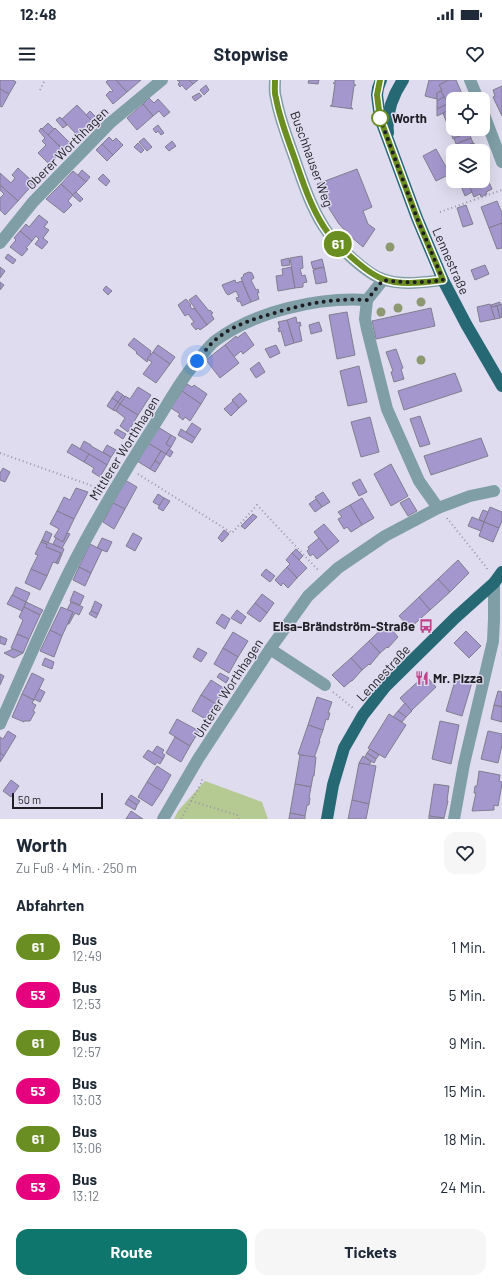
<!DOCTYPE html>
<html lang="de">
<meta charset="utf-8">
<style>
body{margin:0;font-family:Barlow,sans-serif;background:#f6f6f7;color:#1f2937;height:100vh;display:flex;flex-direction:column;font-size:15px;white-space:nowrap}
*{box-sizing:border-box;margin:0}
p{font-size:13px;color:#747a83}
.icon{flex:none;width:22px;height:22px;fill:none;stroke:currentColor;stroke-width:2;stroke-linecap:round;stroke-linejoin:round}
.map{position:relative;height:739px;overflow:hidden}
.sheet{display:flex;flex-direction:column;background:#fff;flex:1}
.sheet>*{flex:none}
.badge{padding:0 8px;border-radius:13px;font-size:14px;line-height:26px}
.fabs{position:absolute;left:446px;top:12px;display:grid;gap:8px}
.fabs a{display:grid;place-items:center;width:44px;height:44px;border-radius:8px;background:#fff;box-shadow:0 4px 16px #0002;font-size:20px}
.scale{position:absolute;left:12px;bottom:10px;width:91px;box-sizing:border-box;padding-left:4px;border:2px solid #1f1e24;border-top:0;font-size:11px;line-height:14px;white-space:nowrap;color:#1f1e24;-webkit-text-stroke:3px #dfdcef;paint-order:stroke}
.you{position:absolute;width:20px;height:20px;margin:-10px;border:3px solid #fff;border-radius:50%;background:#1a73e8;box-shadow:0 0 0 6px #1a73e833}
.map>.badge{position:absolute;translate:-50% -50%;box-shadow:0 0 0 2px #fff}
h2{padding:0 16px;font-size:15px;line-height:36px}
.round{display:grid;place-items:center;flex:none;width:42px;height:42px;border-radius:12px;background:#f6f6f7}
.head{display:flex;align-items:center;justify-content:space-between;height:68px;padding:0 16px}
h1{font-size:19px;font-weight:700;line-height:30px}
.action{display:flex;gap:8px;margin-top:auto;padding:8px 16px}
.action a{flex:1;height:46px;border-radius:12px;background:#0f766e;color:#fff;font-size:16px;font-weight:700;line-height:46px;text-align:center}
.action a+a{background:#f6f6f7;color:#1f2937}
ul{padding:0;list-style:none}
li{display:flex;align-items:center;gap:12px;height:48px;padding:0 16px}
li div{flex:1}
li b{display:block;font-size:15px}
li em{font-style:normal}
li .badge{min-width:44px;font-weight:700;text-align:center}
.status{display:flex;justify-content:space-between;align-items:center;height:28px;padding:0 20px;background:#fff;direction:ltr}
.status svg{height:11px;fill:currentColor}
header{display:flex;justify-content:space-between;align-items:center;height:52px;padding:0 16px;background:#fff;font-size:18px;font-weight:700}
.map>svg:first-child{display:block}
.green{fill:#b5ca92}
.building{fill:#a497ce;stroke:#817e8f}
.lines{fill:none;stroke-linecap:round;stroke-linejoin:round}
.path{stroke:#9996a5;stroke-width:2;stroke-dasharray:1 3;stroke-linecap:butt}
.minor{stroke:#7f9ea5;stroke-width:12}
.major{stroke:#276875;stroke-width:12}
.tree{fill:#8c986f}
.line-casing{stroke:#fff;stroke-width:9}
.line{stroke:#6b8e23;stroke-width:6}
.walk{stroke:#1f1e24;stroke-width:4;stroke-dasharray:0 7.2}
.stop-dot{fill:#fff;stroke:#6b8e23;stroke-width:2}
.labels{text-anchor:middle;stroke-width:3;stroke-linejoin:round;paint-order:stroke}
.stop-label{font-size:13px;font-weight:bold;fill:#1f1e24;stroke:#dfdcef;text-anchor:start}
.street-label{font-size:13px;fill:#1f1e24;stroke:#dfdcef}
.poi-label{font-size:13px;font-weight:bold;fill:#1f1e24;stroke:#dfdcef;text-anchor:end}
</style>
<div class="status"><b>12:48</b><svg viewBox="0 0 49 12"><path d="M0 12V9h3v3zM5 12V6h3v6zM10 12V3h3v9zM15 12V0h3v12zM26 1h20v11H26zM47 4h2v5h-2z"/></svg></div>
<header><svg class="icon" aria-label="menu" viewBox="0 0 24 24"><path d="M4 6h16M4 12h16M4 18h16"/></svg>Stopwise<svg class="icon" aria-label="heart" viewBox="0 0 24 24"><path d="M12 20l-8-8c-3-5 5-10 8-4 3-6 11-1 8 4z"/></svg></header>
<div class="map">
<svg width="502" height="739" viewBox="0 0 502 739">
<rect width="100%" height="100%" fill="#dfdcef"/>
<!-- green -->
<polygon class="green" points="205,701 262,722 268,739 174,739 178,731"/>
<!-- building -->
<g class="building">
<polygon points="0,0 13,0 16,2 9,14 0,9"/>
<polygon points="108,0 116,0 127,12 113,24 106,15 110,11 111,12 113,11 106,2"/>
<polygon points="116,0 141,0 127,12"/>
<polygon points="177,0 189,0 193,4 186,10 182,5 180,7 178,4 180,2"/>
<polygon points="189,0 198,0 193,4"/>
<polygon points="309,0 319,0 318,4 308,3"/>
<polygon points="335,0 354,0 354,5 356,5 354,6 351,27 353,29 330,26 332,25 335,4 333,3 335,3"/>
<polygon points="429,0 449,0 439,5 442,10 437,13 437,19 425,16"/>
<polygon points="449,0 456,0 463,16 458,19 453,19 453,21 448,24 441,11 442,10 439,5"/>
<polygon points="206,5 209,10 204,15 200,10"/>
<polygon points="502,6 502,36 493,17 495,16 493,10"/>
<polygon points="0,9 9,14 2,27 0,26"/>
<polygon points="441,11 444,17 437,21 437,13"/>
<polygon points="199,13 202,16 195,21 192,17"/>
<polygon points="444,17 445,18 448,24 437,29 437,21"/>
<polygon points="149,18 154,23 158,19 170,32 164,37 159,31 153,36 143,24"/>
<polygon points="449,23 452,29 437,36 437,29"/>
<polygon points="143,24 153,36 137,50 127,38"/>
<polygon points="77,25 94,43 79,57 62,39"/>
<polygon points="453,28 453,49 468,49 470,52 453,59 443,33"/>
<polygon points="90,31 98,39 94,43 86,35"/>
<polygon points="60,37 67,45 63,48 56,40"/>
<polygon points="48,43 54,49 48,55 42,49"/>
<polygon points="158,45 164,53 161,55 158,51 156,53 153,49"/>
<polygon points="41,48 63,70 49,84 38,73 46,65 42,61 45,58 39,51"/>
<polygon points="55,48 70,63 64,70 48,55"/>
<polygon points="469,53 471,58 456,64 454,58"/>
<polygon points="109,57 113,61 116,58 123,65 113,75 102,64"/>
<polygon points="144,58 152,67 147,71 139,62"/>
<polygon points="471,58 473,63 458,69 456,64"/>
<polygon points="172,61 176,66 169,71 165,67"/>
<polygon points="138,63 144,70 141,73 134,67"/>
<polygon points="474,63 477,71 458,71 457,69"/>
<polygon points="102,64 113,75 107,81 96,70"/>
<polygon points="436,69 450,94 436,101 423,76"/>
<polygon points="18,88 34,103 18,121 0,105 0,93 11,103 15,98 12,95"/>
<polygon points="357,89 372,127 363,131 368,144 375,149 363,167 350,156 339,144 330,130 317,104"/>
<polygon points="483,89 492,109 486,112 487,114 481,117 480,114 474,117 467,101 483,101"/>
<polygon points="82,90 90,97 86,102 78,95"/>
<polygon points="73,91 86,102 73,115 61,104"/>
<polygon points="103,94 110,101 106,106 98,99"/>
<polygon points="459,101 467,101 472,112 465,116"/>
<polygon points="61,104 73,115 68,121 72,125 64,133 46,119"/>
<polygon points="0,105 18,121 5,135 0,130 0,118 4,114 0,110"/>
<polygon points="76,112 83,119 80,122 72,115"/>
<polygon points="497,121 502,133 502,143 489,148 481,127"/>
<polygon points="466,125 473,144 463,147 457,128"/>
<polygon points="39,135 48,142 44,147 49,150 43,158 48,162 42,169 35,164 39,159 36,156 32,161 20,151 26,144 29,147"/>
<polygon points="502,143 502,168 497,169 489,148"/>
<polygon points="20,151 32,161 26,168 28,169 22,176 10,167 16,160 14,158"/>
<polygon points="8,174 16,180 13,184 5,178"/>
<polygon points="302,176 303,188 300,189 302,196 305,195 307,202 303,203 303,207 295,208 290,178"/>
<polygon points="289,178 290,185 282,186 281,180"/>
<polygon points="322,179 324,187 313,189 311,182"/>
<polygon points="485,185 489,194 475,200 471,190"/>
<polygon points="0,187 5,191 0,198"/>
<polygon points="291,187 295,208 278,211 276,196 283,195 282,189"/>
<polygon points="324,187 327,202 316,204 313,190"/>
<polygon points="249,192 252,193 254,198 251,200 256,210 258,209 259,213 257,213 259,219 251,222 241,198 243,197 244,194"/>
<polygon points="235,200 236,203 242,201 251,222 242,226 240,221 238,222 236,218 239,217 236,211 228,215 226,213 222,205"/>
<polygon points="0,202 4,205 0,210"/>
<polygon points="106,206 112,211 108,215 103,210"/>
<polygon points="196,215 209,231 210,230 213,233 211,234 214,239 207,245 189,220"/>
<polygon points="186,219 191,225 190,226 192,229 194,228 207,245 200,250 198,248 196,250 191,244 194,242 188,234 185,236 178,225"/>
<polygon points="500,222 500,225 491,227 491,225"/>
<polygon points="490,224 495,239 480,242 477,227"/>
<polygon points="502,224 502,237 500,238 497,226"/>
<polygon points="497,226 500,238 495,239 491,227"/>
<polygon points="431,228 435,246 376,259 372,241"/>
<polygon points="347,232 355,275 337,279 329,235"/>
<polygon points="296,237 297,243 300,242 301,246 299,246 302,261 294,263 287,240"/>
<polygon points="287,240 294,263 285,266 281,251 279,252 278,248 280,248 278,242"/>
<polygon points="319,242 322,251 311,254 309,245"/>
<polygon points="245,252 254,265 243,274 241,271 234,277 225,265 236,256 237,258"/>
<polygon points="134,258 151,271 150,273 151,274 147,282 136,273 137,272 128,265"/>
<polygon points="158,265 175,277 170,284 153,272"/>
<polygon points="225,265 239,283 220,298 206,280"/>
<polygon points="276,265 280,273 270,278 265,269"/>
<polygon points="396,269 403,288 401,289 404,299 394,302 391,292 393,291 386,272"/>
<polygon points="153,272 170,284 156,303 143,294 152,282 147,279"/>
<polygon points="259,282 265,292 256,298 250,289"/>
<polygon points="359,286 367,322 348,326 340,291"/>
<polygon points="455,293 462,311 404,330 398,311"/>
<polygon points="187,304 192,307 194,305 207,314 201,324 182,311"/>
<polygon points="138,307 151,315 138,335 120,324 125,316 130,319"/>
<polygon points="117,311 123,315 118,322 112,318"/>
<polygon points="182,311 201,324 190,341 185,337 183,340 178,336 180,334 171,328"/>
<polygon points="240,313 247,321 239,328 232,320"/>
<polygon points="123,315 125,317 120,324 118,322"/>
<polygon points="112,318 118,322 113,330 107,326"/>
<polygon points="233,321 239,328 231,336 224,329"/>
<polygon points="118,322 120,324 116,331 113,330"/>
<polygon points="120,324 138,335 128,352 120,346 125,338 116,331"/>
<polygon points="420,336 430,364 420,367 410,339"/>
<polygon points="370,337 379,372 361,377 351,342"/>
<polygon points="192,343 201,349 195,358 186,352"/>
<polygon points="158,347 171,355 166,364 171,367 166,374 148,363"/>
<polygon points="117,349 126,354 123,359 114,353"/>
<polygon points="181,349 195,358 192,363 178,355"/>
<polygon points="171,355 176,358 171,367 166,364"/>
<polygon points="481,358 488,376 431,395 424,376"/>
<polygon points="84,361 91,365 91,366 111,377 107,385 80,369"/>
<polygon points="148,363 161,371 150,389 137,381"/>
<polygon points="72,364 89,374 84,382 67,372"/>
<polygon points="107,365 116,370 111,377 103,372"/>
<polygon points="169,369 173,372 170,377 166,374"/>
<polygon points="161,371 166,374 160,384 155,381"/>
<polygon points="89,374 107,385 100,397 92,392 94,388 84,382"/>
<polygon points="155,381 160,384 155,392 150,389"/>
<polygon points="391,384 408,416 391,426 374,394"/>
<polygon points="3,388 10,392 5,402 0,400 0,393"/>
<polygon points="360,399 367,412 359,416 352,403"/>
<polygon points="125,400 137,407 125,429 113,423"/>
<polygon points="76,408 88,412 74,439 57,431 64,417 70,420"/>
<polygon points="323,412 330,422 322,427 315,417"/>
<polygon points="158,414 164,418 160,426 153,422"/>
<polygon points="164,418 170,421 163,431 158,428"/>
<polygon points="362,418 374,438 362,445 350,425"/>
<polygon points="409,418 417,431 408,436 400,423"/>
<polygon points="316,419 322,427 315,432 309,424"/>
<polygon points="113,423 125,429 114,449 103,442"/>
<polygon points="350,425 362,445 351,452 347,447 344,449 338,439 342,437 338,432"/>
<polygon points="490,427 502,432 502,441 499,448 484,442"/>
<polygon points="483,430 488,432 484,442 479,439"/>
<polygon points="57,431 74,439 63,462 54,457 59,449 50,444"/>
<polygon points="253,434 257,437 245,449 241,446"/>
<polygon points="472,437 484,442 481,451 468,446"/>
<polygon points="484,442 499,448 493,462 479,456"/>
<polygon points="324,444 339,461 328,470 314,452"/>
<polygon points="224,450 229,454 222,462 218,458"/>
<polygon points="46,451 52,454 48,463 42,460"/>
<polygon points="67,453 70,454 62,468 53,464 56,458 63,462"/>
<polygon points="133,453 142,458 135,471 126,466"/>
<polygon points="102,458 112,462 107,472 97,468"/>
<polygon points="319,458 328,470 317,479 313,474 310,476 307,471 309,469 308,467"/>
<polygon points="42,460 64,469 58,484 56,483 61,473 46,467 47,464 41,462"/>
<polygon points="41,462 47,464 46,467 61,473 56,483 53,482 47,496 31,489 38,475 35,474"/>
<polygon points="90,464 102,470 91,493 79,487"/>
<polygon points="296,469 303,476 299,480 292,473"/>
<polygon points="292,473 307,488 297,498 287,487 290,484 286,480"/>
<polygon points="458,480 469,493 450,512 438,499"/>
<polygon points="79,487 91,493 85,506 73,500"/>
<polygon points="287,487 297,498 288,508 283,503 281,506 275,500"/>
<polygon points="31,489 47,496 40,510 25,503"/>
<polygon points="266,489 275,496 270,502 261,495"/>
<polygon points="438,499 450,512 430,530 419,517"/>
<polygon points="16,507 30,513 26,522 12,516"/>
<polygon points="74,511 84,516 80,525 70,521"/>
<polygon points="262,514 274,523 267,533 255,523"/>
<polygon points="12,515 26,522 22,531 7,524"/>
<polygon points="419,517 430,530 410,548 399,536"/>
<polygon points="95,521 102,525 98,534 91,531"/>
<polygon points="26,522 43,530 40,535 24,527"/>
<polygon points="71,522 83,527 79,535 75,533 69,544 68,544 73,532 67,530"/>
<polygon points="255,523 267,533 260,542 247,533"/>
<polygon points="24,527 40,535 29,559 17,554 23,540 19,537"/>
<polygon points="61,527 73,532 62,556 50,550"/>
<polygon points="237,530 246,537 241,544 231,538"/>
<polygon points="91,531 98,534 96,538 89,534"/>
<polygon points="222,534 230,539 225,549 216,543"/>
<polygon points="387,544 398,557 388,568 387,567 380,573 369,561"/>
<polygon points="50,550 62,556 54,577 40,571"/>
<polygon points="466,551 481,566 469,578 454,563"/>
<polygon points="233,552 248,561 238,577 223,568"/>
<polygon points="17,554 29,559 23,573 11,568"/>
<polygon points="0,556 7,559 5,565 0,563"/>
<polygon points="369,561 380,573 370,585 369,584 362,590 351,578"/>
<polygon points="198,568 207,573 201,582 193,577"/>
<polygon points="223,568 238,577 229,593 214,584"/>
<polygon points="13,569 23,573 14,578 4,573"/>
<polygon points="45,578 54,582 52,589 42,585"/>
<polygon points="351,578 362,590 352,601 351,601 344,607 332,595"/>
<polygon points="32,593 44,599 34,620 22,614"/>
<polygon points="220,593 229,598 226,603 217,597"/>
<polygon points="0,594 4,596 0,605"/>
<polygon points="457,594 473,599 462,636 446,631"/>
<polygon points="425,595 436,607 411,631 400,618"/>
<polygon points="211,600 225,609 216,624 201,615"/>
<polygon points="39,609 45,612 40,622 34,619"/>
<polygon points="498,611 502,612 502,627 494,625"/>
<polygon points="22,614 34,620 32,623 36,625 33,631 35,632 30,641 24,641 24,642 12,637"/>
<polygon points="201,615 216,624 207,640 192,631"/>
<polygon points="317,617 332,622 328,633 330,633 328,640 326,639 323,650 308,645"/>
<polygon points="405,623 412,631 406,637 398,631"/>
<polygon points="494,625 502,627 502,642 491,639"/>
<polygon points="398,631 406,637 402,642 393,637"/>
<polygon points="389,634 406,645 385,678 368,668"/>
<polygon points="177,639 199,651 190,666 169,653"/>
<polygon points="440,641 459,645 451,684 432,679"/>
<polygon points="308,645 323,650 319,661 320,661 314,678 298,674"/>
<polygon points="8,651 16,656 4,676 0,673 0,657 3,659"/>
<polygon points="488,651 502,654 502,665 498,683 481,679"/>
<polygon points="175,657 190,666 181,682 166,673"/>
<polygon points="157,666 164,670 162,673 165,675 163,679 152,673"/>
<polygon points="370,669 379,675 376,679 367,673"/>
<polygon points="148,670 163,679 160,684 157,682 155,685 143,677"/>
<polygon points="0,673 4,676 0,682"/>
<polygon points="367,673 376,679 374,683 365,677"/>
<polygon points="300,675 316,677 314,696 313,696 311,707 295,704"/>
<polygon points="363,676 371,682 369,685 359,683"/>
<polygon points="359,683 376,686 369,724 352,720"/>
<polygon points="157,686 171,695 162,711 147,702"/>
<polygon points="479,691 500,695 499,701 502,702 502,704 498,726 494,725 494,730 472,731 476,713 474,713 475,706 477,706"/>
<polygon points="11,700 19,706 11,717 3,711"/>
<polygon points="147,702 162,711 152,726 138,717"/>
<polygon points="295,704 311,707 309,718 310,718 309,725 307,725 305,736 290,733"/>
<polygon points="434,704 449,706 447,721 448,721 444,738 429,736"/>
<polygon points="131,715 140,721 137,725 128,719"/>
<polygon points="128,719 137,725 135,730 125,724"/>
<polygon points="352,720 369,724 366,739 348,739"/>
<polygon points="131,731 143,739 126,739"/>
<polygon points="290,733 305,736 305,739 289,739"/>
<polygon points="429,736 444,738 444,739 429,739"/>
</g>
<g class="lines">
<!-- path -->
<g class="path">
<polyline points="40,10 45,0"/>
<polyline points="440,132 502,110"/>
<polyline points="0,373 101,409"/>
<polyline points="138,394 232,453 257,425 318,490"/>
<polyline points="447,438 486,487 488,491"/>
<polyline points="333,612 353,628"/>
<polyline points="191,721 237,735 239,739"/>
<polyline points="181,739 202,702 202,698"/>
</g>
<!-- minor -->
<g class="minor">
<path d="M275 0C275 6 274 13 276 18 279 36 286 54 292 71 301 96 309 124 324 147 333 162 366 194 383 199 401 206 424 202 443 200"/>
<polyline points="470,0 478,19"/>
<polyline points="483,32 502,82"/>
<polyline points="0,163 33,122 110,43 162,0"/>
<polyline points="383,200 367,220 365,239 367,249 387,329 419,401 438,428"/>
<polyline points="270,569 325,605"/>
<path d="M0 644C23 593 45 540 70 490 97 436 128 386 160 336 173 315 186 292 203 274 207 269 211 264 215 261 255 231 319 217 367 220"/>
<polyline points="163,739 198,679 270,569 308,516 338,488 385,456 438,428 470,416 494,411"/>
<polyline points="454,739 464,684 493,561 494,539 494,503"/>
</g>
<!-- major -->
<g class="major">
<polyline points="381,0 378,8 377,15 380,38 417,138 443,200 466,244 502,306"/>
<path d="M388 53C386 34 393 15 403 0"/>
<polyline points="327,739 333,705 344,668 363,635 385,607 455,538 494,503 502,492"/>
</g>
</g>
<!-- trees -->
<g class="tree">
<circle cx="390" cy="167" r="4.5"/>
<circle cx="421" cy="222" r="4.5"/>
<circle cx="398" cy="228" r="4.5"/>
<circle cx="381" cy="232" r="4.5"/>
<circle cx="421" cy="280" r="4.5"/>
</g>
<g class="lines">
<defs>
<path id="line" d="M275 0C275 6 274 13 276 18 279 36 286 54 292 71 301 96 309 124 324 147 333 162 366 193 383 199 401 206 425 202 443 200L417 138 380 38 377 15 380 0"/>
</defs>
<!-- line casing -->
<use href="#line" class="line-casing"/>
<!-- line -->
<use href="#line" class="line"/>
<!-- walk -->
<path class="walk" d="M197 281C202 275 207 268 213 262 229 247 250 240 271 234 303 224 333 218 367 220L383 200C404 203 423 203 443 200L417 138 380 38"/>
</g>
<!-- icons -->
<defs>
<symbol id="bus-bare" viewBox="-9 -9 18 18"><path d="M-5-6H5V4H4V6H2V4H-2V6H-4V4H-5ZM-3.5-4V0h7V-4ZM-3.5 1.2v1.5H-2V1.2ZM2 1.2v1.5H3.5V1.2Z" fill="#c2418b" stroke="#dfdcef" stroke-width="2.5" paint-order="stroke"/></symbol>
<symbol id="restaurant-bare" viewBox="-9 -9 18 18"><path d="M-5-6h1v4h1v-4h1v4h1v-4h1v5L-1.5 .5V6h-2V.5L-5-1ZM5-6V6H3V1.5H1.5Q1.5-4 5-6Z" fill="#c2418b" stroke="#dfdcef" stroke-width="2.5" paint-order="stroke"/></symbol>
</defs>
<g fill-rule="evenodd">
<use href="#bus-bare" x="416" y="536" width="20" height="20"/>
<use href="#restaurant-bare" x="412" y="588" width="20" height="20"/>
</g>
<!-- markers -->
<circle class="stop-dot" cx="380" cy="38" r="8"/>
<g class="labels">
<!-- stop labels -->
<g class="stop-label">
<text x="392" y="43">Worth</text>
</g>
<!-- street labels -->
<g class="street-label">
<text transform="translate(67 68) rotate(-45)" y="5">Oberer Worthhagen</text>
<text transform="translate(312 79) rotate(70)" y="5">Buschhauser Weg</text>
<text transform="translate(451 181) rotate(66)" y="5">Lennestraße</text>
<text transform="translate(124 368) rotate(-58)" y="5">Mittlerer Worthhagen</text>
<text transform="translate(383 593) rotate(-47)" y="5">Lennestraße</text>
<text transform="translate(228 608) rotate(-57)" y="5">Unterer Worthhagen</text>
</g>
<!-- poi labels -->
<g class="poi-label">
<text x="415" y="551">Elsa-Brändström-Straße</text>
<text x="433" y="603" text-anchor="start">Mr. Pizza</text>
</g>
</g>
</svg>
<div class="fabs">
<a><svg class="icon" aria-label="locate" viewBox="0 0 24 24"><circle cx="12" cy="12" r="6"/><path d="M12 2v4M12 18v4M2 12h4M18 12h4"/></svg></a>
<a><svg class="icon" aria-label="layers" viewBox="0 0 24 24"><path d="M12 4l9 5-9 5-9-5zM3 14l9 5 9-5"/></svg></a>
</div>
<div class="scale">50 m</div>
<div class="you" style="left:197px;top:281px"></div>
<b class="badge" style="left:338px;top:164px;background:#6b8e23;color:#fff">61</b>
</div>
<section class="sheet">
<div class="head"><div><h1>Worth</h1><p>Zu Fuß · 4 Min. · 250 m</p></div><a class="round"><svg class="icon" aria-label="heart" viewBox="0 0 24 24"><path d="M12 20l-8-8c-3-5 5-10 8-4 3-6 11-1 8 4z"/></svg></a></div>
<h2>Abfahrten</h2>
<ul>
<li><span class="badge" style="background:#6b8e23;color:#fff">61</span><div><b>Bus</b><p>12:49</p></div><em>1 Min.</em></li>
<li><span class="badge" style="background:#e6007e;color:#fff">53</span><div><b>Bus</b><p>12:53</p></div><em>5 Min.</em></li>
<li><span class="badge" style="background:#6b8e23;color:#fff">61</span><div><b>Bus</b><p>12:57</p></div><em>9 Min.</em></li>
<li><span class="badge" style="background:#e6007e;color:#fff">53</span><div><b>Bus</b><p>13:03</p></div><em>15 Min.</em></li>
<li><span class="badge" style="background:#6b8e23;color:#fff">61</span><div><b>Bus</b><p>13:06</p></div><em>18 Min.</em></li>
<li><span class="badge" style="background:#e6007e;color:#fff">53</span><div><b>Bus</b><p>13:12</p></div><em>24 Min.</em></li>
</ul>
<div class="action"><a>Route</a><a>Tickets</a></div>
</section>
